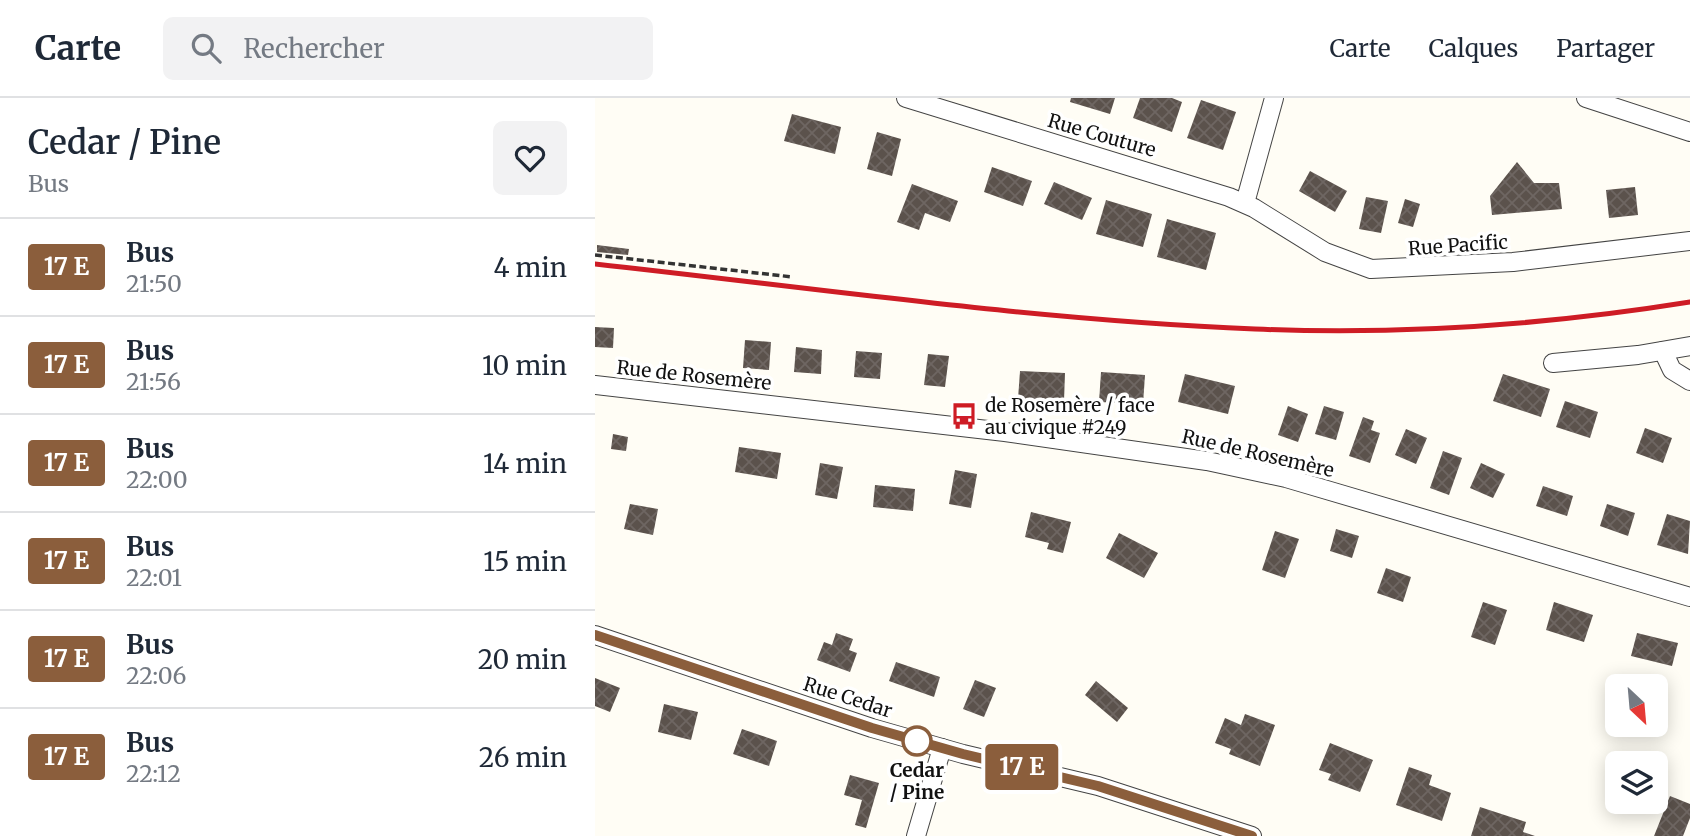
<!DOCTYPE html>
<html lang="fr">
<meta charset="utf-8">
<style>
body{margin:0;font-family:Merriweather,serif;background:#f2f2f3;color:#1f2937;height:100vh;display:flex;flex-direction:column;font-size:26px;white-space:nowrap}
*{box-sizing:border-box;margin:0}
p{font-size:23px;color:#747a83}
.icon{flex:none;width:38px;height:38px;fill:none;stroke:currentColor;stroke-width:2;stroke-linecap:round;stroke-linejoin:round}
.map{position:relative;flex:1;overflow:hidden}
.side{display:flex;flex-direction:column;background:#fff;width:595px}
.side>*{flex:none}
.badge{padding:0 14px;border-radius:5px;font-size:24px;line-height:46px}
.needle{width:46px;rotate:154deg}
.controls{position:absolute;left:1010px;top:576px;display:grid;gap:14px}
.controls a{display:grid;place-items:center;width:63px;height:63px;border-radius:10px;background:#fff;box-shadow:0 4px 18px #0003;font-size:35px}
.map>.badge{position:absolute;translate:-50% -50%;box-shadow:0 0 0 4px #fff}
.round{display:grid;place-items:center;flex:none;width:74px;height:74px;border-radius:10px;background:#f2f2f3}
.head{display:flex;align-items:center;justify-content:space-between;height:119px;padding:0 28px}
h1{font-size:33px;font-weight:600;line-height:52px}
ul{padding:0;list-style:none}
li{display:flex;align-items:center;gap:21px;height:98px;padding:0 28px;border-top:2px solid #e0e1e3}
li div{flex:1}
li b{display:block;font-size:26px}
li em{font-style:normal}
li .badge{min-width:77px;font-weight:700;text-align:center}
header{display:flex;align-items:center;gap:42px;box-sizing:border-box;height:98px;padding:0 35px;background:#fff;border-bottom:2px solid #e0e1e3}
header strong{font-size:33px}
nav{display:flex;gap:38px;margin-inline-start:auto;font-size:24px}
.search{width:490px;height:63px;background:#f2f2f3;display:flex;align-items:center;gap:18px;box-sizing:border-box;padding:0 24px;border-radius:10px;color:#747a83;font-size:26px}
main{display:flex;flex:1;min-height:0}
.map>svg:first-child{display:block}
.building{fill:url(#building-cross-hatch)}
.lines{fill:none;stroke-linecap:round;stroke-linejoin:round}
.street-casing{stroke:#444;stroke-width:20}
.path{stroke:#333;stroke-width:3.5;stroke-dasharray:7 3.5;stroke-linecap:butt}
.street{stroke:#fff;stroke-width:18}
.rail{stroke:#ce1c25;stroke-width:5}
.line-casing{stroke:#fff;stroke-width:16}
.line{stroke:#8b5e3c;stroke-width:10}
.stop-dot{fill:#fff;stroke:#8b5e3c;stroke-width:3.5}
.labels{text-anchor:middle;stroke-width:7;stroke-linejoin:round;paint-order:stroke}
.street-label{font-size:19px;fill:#111;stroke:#fff}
.poi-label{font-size:19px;fill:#111;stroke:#fff;text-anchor:start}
.stop-label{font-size:19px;font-weight:bold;fill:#111;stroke:#fff}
</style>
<header>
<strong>Carte</strong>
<div class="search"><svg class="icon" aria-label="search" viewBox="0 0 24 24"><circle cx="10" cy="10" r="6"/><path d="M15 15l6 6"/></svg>Rechercher</div>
<nav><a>Carte</a><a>Calques</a><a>Partager</a></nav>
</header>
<main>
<section class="side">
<div class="head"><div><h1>Cedar / Pine</h1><p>Bus</p></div><a class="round"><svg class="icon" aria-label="heart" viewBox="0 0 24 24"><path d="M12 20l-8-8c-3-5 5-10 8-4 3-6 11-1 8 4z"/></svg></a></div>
<ul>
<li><span class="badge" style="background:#8b5e3c;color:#fff">17 E</span><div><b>Bus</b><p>21:50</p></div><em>4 min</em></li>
<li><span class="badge" style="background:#8b5e3c;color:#fff">17 E</span><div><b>Bus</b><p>21:56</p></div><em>10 min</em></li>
<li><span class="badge" style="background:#8b5e3c;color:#fff">17 E</span><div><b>Bus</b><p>22:00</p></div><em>14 min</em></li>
<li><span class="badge" style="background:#8b5e3c;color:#fff">17 E</span><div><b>Bus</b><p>22:01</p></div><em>15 min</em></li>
<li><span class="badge" style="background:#8b5e3c;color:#fff">17 E</span><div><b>Bus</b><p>22:06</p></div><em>20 min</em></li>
<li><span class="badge" style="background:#8b5e3c;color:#fff">17 E</span><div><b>Bus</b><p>22:12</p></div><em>26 min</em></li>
</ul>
</section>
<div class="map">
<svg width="1095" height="738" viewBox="0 0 1095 738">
<defs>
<pattern id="building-cross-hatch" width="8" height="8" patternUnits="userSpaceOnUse" patternTransform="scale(1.75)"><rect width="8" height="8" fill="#5b524c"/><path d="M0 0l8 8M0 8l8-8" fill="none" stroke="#6e6662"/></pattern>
</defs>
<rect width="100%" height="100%" fill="#fffdf5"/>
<!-- building -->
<g class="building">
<polygon points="476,0 520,0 515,16 475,4"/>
<polygon points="545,0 577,0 587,4 577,34 538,20"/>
<polygon points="606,2 641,14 628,52 592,40"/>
<polygon points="197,16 246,29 240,56 189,43"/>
<polygon points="282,34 306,41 297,78 272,71"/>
<polygon points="922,64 939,85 964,85 967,111 897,117 895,98"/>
<polygon points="397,69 437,83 428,108 389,94"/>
<polygon points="715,73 752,93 740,114 704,93"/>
<polygon points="459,84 497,100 487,122 449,106"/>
<polygon points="317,86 363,103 355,124 330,115 324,132 302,124"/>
<polygon points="1040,89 1043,117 1014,120 1011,92"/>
<polygon points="771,99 793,103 786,135 764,131"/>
<polygon points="810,101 825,106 818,129 803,125"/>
<polygon points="511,102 557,116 548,149 501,136"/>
<polygon points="572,121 621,135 611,172 562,159"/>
<polygon points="2,147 34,151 33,157 2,154"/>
<polygon points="0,229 19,230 18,250 0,249"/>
<polygon points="150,242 176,244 174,272 148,270"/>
<polygon points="201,249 227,252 226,276 199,274"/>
<polygon points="261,253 287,255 285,281 259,279"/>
<polygon points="333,256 354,258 350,289 329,287"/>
<polygon points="425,273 470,275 469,303 423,301"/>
<polygon points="506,274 550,277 548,306 504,304"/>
<polygon points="590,276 640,288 633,316 583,304"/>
<polygon points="908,276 955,291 946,319 898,303"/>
<polygon points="970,303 1003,314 995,340 961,329"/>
<polygon points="693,308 713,316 703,344 683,337"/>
<polygon points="729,308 749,314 741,342 720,336"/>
<polygon points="768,319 779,323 776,332 785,335 775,365 754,358"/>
<polygon points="1050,330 1077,340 1068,365 1041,355"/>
<polygon points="811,331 832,340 821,366 800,357"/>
<polygon points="18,336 33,339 31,353 16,351"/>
<polygon points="144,349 186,355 182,381 140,374"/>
<polygon points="848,353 867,360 854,397 835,390"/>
<polygon points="225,365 248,369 242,401 220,397"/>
<polygon points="886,365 910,376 898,400 875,390"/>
<polygon points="360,372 382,376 376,410 354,406"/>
<polygon points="280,387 320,391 318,413 278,409"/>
<polygon points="948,388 978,398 972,418 941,408"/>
<polygon points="35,406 63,411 58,437 29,431"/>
<polygon points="1012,406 1040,415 1033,438 1005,428"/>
<polygon points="436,414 476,424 468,455 452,451 454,445 430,439"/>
<polygon points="1072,416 1095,423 1093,456 1062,447"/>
<polygon points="741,431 764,438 757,460 735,453"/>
<polygon points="680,433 704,441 690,480 667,472"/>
<polygon points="524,435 563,455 549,480 511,460"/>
<polygon points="791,470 816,479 808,504 782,495"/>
<polygon points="888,504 912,512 900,547 876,539"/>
<polygon points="959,504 998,517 989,544 951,532"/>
<polygon points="241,535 258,541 254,552 262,555 255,574 222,562 229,544 237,547"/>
<polygon points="1042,535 1083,545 1077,568 1036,558"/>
<polygon points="301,564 345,579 339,599 294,583"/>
<polygon points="0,580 25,590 15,614 0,608"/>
<polygon points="380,582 401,590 389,619 368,611"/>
<polygon points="501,583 533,610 522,624 490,597"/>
<polygon points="69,606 103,614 96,642 63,634"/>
<polygon points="650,616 680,627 665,668 634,656 636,651 620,645 630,620 646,627"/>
<polygon points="147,631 182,643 174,668 138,656"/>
<polygon points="735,645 778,662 765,694 733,682 736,676 724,672"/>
<polygon points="814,669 837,677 834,687 856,695 847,723 801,707"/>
<polygon points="255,677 284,685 271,730 260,727 267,702 249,697"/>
<polygon points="1075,698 1095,706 1095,720 1088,738 1059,738"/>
<polygon points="885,709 931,724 928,734 940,738 876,738"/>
</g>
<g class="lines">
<defs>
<g id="street">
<polyline points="311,0 634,99 659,110 730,154 776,171 918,164 1095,143"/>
<polyline points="991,0 1095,34"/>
<polyline points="650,105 679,0"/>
<polyline points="1068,253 1077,272 1095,283"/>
<polyline points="958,265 1043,257 1095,248"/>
<polyline points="0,287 410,334 612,363 691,380 1095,499"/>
<polyline points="0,537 277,630 368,656 503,688 657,738"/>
<polyline points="321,738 347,650"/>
</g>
</defs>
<!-- street casing -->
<use href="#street" class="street-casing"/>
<!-- path -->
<polyline class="path" points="0,157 198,179"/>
<!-- street -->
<use href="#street" class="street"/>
<!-- rail -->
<path class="rail" d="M0 166C219 190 439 222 660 231 805 237 952 227 1095 204"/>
</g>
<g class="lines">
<defs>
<polyline id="line" points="0,537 277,630 368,656 503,688 657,738"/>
</defs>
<!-- line casing -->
<use href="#line" class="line-casing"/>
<!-- line -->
<use href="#line" class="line"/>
</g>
<!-- icons -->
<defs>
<symbol id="bus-bare" viewBox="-9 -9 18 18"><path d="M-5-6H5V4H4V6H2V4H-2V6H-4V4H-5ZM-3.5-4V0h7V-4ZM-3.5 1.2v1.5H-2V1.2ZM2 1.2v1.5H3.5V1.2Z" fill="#ce1c25" stroke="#fff" stroke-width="2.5" paint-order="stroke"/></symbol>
</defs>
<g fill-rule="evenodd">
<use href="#bus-bare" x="350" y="299" width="38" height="38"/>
</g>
<!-- markers -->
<circle class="stop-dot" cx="322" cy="643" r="14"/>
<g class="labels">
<!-- street labels -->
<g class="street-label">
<text transform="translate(507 37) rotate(16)" y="7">Rue Couture</text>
<text transform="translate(863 147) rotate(-4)" y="7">Rue Pacific</text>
<text transform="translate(99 277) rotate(6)" y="7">Rue de Rosemère</text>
<text transform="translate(663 355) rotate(13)" y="7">Rue de Rosemère</text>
<text transform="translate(253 599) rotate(18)" y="7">Rue Cedar</text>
</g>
<!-- poi labels -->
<g class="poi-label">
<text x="390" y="314">de Rosemère / face<tspan x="390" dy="22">au civique #249</tspan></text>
</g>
<!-- stop labels -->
<g class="stop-label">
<text x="322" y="679">Cedar<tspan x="322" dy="22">/ Pine</tspan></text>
</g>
</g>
</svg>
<div class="controls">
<a><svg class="needle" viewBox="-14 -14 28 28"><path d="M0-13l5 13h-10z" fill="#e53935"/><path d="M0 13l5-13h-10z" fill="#747a83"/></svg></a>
<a><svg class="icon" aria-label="layers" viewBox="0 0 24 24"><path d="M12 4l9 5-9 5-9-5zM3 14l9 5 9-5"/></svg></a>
</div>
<b class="badge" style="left:427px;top:669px;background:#8b5e3c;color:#fff">17 E</b>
</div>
</main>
